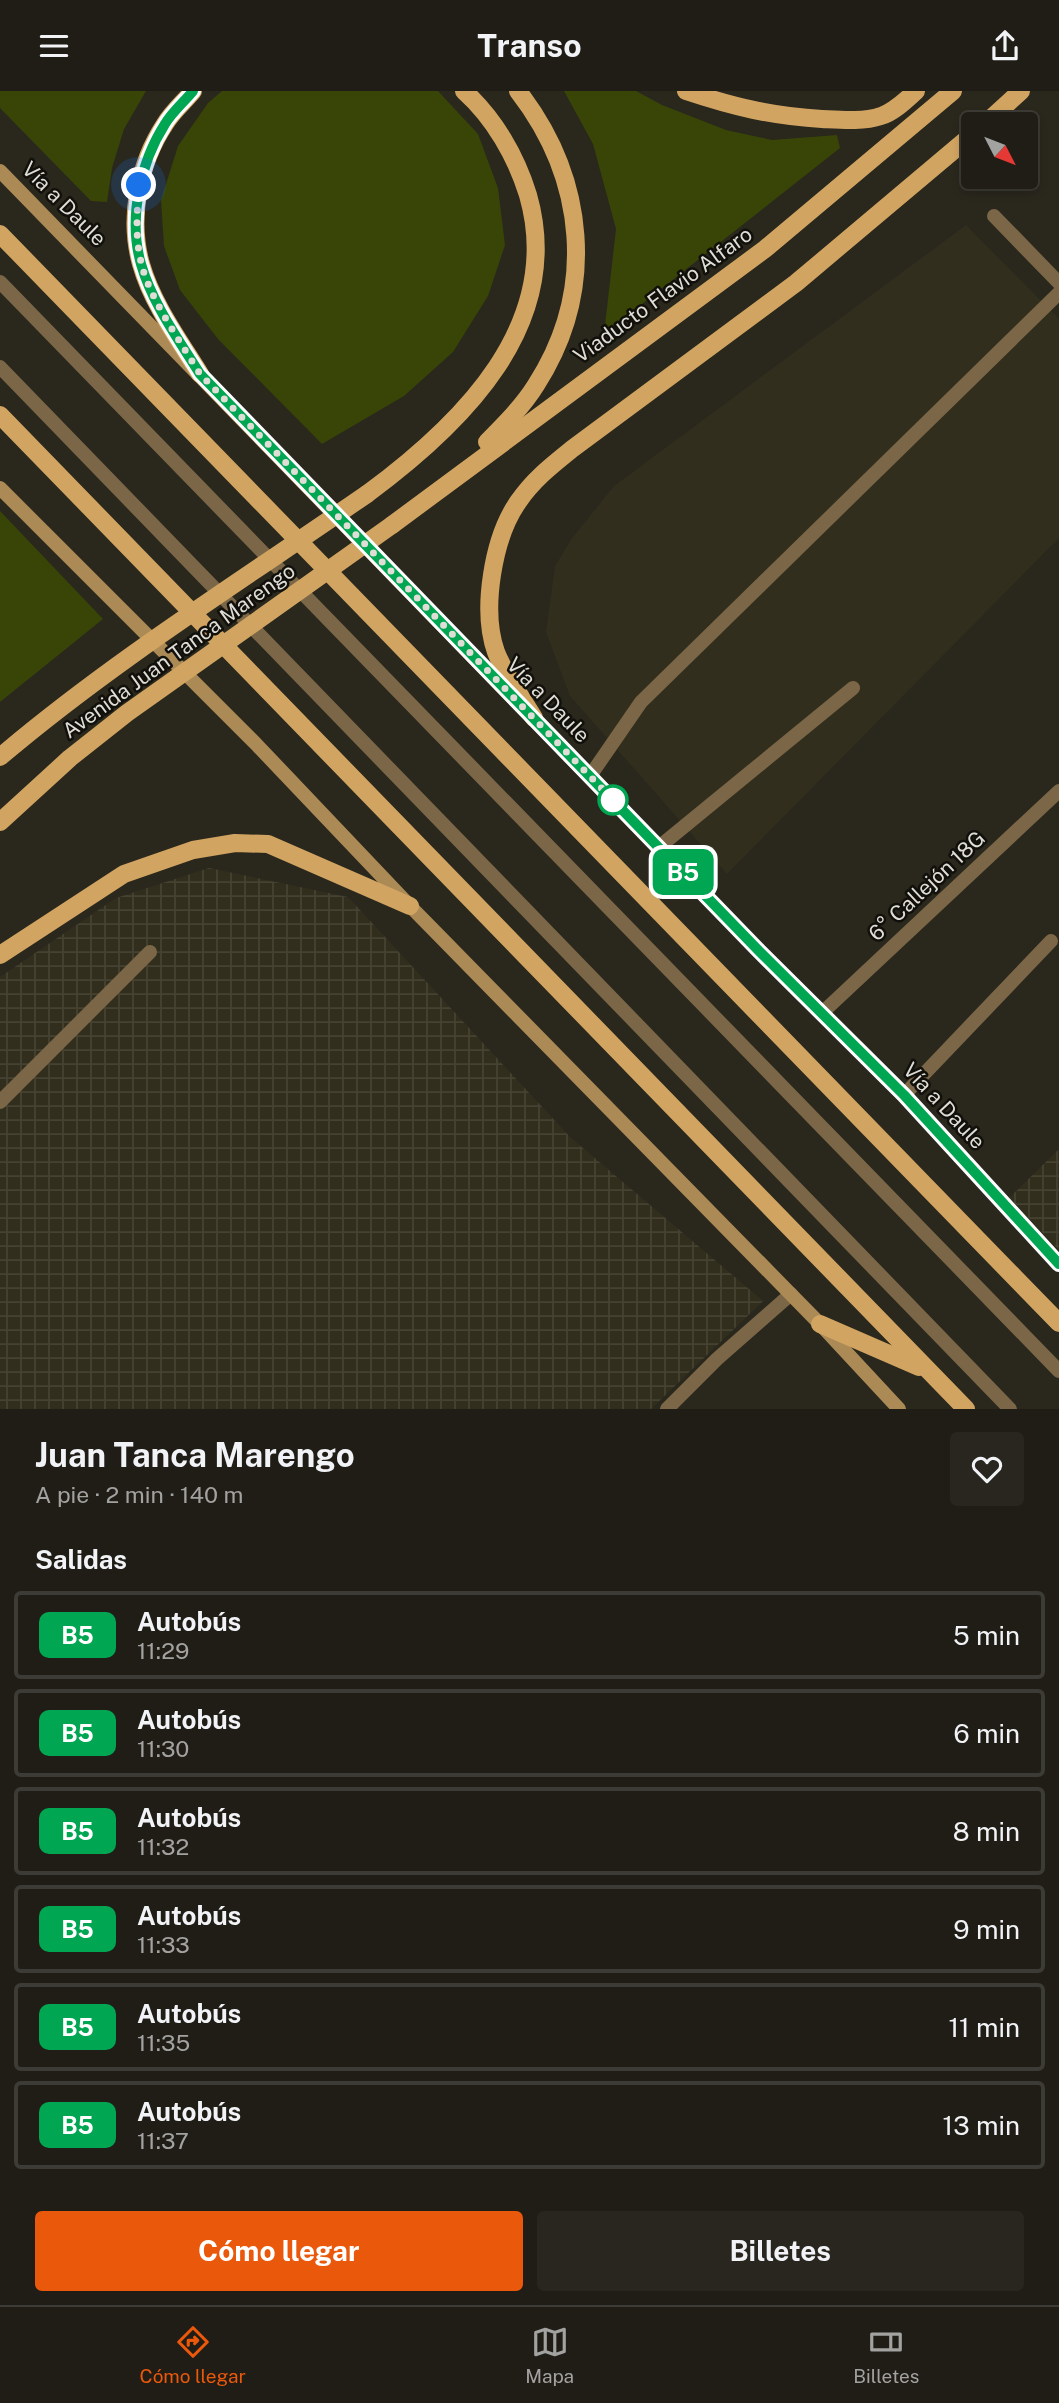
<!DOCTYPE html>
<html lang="es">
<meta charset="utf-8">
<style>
body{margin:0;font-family:"Public Sans",sans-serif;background:#28261f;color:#f1f3f6;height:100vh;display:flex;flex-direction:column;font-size:26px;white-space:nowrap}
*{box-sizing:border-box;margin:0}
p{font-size:23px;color:#a2a2a1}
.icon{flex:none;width:38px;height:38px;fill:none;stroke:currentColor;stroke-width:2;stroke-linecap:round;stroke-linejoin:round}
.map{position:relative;height:1318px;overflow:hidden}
.details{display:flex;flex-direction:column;background:#201d16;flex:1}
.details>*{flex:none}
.badge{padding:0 14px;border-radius:10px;font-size:24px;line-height:46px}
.needle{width:46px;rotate:132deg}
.buttons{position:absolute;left:961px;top:21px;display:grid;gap:14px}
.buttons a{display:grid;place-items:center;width:77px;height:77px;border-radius:7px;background:#201d16;box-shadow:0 4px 10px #0003,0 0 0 2px #3d3b35;font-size:35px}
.you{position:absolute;width:35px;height:35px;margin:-18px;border:5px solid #fff;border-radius:50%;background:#1a73e8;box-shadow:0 0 0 10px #1a73e833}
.map>.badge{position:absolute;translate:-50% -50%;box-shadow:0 0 0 4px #fff}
h2{padding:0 35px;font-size:26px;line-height:63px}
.round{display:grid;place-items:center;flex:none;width:74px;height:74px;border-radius:7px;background:#28261f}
.summary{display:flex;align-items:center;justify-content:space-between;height:119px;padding:0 35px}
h1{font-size:33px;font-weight:700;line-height:52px}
.primary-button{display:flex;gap:14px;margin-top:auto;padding:14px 35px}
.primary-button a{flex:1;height:80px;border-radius:7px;background:#ea580c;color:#fff;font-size:28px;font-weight:700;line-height:80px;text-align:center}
.primary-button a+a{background:#28261f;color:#f1f3f6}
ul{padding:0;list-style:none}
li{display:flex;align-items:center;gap:21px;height:88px;margin:0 14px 10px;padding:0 21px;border:4px solid #3d3b35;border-radius:7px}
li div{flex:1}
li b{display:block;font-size:26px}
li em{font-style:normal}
li .badge{min-width:77px;font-weight:700;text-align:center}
header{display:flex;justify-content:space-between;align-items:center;height:91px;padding:0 35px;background:#201d16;font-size:32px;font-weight:700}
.tabs{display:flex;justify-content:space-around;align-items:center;height:98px;border-top:2px solid #3d3b35;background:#201d16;font-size:19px;color:#a2a2a1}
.tabs a{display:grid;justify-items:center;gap:4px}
.tabs .active{color:#ea580c}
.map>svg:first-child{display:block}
.built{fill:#322e1d}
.industrial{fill:url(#industrial-grid)}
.green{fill:#384507}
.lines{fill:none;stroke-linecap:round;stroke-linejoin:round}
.lane{stroke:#7b6747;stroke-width:14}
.street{stroke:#7b6747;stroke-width:14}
.secondary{stroke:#ac8a56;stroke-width:14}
.primary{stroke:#d1a561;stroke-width:18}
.primary-bridge{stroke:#d1a561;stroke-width:18}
.line-casing{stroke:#fff;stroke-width:16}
.line{stroke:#00a651;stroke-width:10}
.walk{stroke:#dfddd6;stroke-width:7;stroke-dasharray:0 12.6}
.stop-dot{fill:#fff;stroke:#00a651;stroke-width:3.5}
.labels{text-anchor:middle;stroke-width:5;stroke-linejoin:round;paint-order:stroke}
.street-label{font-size:21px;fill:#dfddd6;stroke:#11100b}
</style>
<header><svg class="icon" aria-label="menu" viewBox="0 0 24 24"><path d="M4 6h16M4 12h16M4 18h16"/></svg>Transo<svg class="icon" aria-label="share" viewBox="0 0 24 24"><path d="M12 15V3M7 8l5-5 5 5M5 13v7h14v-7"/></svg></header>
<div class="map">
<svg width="1059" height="1318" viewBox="0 0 1059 1318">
<defs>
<pattern id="industrial-grid" width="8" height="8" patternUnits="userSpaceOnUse" patternTransform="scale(1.75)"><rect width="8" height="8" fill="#322e1d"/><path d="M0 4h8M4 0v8" fill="none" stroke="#464232"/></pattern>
</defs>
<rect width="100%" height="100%" fill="#2a271d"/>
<!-- built -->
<polygon class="built" points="966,134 1059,228 1059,447 727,783 570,605 546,541 555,475 572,447 614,395"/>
<!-- industrial -->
<g class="industrial">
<polygon points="209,777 348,806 570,1046 763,1210 651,1318 0,1318 0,886 116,807"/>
<polygon points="1059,1058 1059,1159 1009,1107"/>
</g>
<!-- green -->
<g class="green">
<polygon points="0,0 146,0 124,38 112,77 107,111 91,110 0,17"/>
<polygon points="222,0 438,0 478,43 498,97 505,154 488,205 453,261 404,305 322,353 218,248 180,199 164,155 161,109 178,55 208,12"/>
<polygon points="564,0 636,0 662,14 726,39 772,49 837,44 840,57 604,243 616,138 593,53"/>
<polygon points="0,420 103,528 0,611"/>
</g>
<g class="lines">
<!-- lane -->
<g class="lane">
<polyline points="0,191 1059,1280"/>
<polyline points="0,276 1010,1318"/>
<polyline points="590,685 641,611 1059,202"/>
<polyline points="659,756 853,597"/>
<polyline points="904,1004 1051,850"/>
<polyline points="0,1011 150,861"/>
<polyline points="667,1318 717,1268 791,1203"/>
</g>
<!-- street -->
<g class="street">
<polyline points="994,125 1059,192"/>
<polyline points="823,921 1059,700"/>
</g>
<!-- secondary -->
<g class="secondary">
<polyline points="0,80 759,860 904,1004 1059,1173"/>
<polyline points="0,397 256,653 410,815 820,1233 899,1318"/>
</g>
<!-- primary -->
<g class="primary">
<path d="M193 0C184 11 172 21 165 33 139 72 128 127 141 173 152 212 179 249 200 283"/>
<path d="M686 0C734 16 772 25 822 28 841 29 863 31 881 25 894 21 906 9 916 0"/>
<polyline points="985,33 1021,0"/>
<polyline points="0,143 1059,1232"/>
<polyline points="0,324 966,1318"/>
<path d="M487 351C504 334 523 315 536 294 597 199 586 88 518 0"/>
<path d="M367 403C462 333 565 233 528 104 516 65 494 27 464 0"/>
<polyline points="392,434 765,158 953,0"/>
<path d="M534 627C522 607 504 582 496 561 481 519 493 447 518 411 533 389 552 374 572 358L796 192 973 43"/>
<polyline points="0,864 124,783 193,759 235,752 268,753 410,815"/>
<polyline points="820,1233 919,1276"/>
</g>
<!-- primary-bridge -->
<g class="primary-bridge">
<path d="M0 666C113 570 244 488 367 403"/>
<polyline points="0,731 70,667 127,622 392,434"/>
</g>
</g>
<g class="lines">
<defs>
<path id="line" d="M193 0C184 11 172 21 165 33 140 72 128 128 141 173 152 212 179 249 200 283L759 860 904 1004 1059 1173"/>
</defs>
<!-- line casing -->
<use href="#line" class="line-casing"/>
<!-- line -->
<use href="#line" class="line"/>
<!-- walk -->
<path class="walk" d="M139 94C137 120 135 146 141 171 148 205 182 253 200 283L613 709"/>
</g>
<!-- markers -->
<circle class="stop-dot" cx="613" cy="709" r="14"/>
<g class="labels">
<!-- street labels -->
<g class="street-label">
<text transform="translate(64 113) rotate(45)" y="7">Vía a Daule</text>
<text transform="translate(663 204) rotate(-36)" y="7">Viaducto Flavio Alfaro</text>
<text transform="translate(179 560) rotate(-36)" y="7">Avenida Juan Tanca Marengo</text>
<text transform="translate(548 609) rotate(46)" y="7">Vía a Daule</text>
<text transform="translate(927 795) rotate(-43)" y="7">6° Callejón 18G</text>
<text transform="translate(944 1015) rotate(47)" y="7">Vía a Daule</text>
</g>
</g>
</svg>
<div class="buttons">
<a><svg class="needle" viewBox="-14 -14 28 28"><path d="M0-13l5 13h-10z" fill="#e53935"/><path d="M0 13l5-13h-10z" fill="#a2a2a1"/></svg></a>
</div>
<div class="you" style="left:139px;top:94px"></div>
<b class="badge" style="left:683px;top:781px;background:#00a651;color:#fff">B5</b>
</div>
<section class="details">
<div class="summary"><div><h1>Juan Tanca Marengo</h1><p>A pie · 2 min · 140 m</p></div><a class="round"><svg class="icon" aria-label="heart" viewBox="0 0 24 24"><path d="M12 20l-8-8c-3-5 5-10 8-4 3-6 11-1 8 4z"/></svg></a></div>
<h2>Salidas</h2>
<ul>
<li><span class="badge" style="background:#00a651;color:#fff">B5</span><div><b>Autobús</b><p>11:29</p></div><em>5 min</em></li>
<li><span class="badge" style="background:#00a651;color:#fff">B5</span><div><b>Autobús</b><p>11:30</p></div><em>6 min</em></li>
<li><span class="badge" style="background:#00a651;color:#fff">B5</span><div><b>Autobús</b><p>11:32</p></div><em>8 min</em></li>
<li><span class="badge" style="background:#00a651;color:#fff">B5</span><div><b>Autobús</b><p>11:33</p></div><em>9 min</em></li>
<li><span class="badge" style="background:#00a651;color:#fff">B5</span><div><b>Autobús</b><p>11:35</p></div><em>11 min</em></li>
<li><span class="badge" style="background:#00a651;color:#fff">B5</span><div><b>Autobús</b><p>11:37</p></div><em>13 min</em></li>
</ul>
<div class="primary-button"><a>Cómo llegar</a><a>Billetes</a></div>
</section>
<nav class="tabs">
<a class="active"><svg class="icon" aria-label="directions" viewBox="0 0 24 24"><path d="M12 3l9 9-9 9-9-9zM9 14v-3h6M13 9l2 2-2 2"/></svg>Cómo llegar</a>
<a><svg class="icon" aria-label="map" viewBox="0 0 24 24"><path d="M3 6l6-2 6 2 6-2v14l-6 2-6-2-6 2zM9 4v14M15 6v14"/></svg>Mapa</a>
<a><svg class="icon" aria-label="tickets" viewBox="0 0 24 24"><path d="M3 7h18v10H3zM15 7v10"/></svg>Billetes</a>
</nav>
